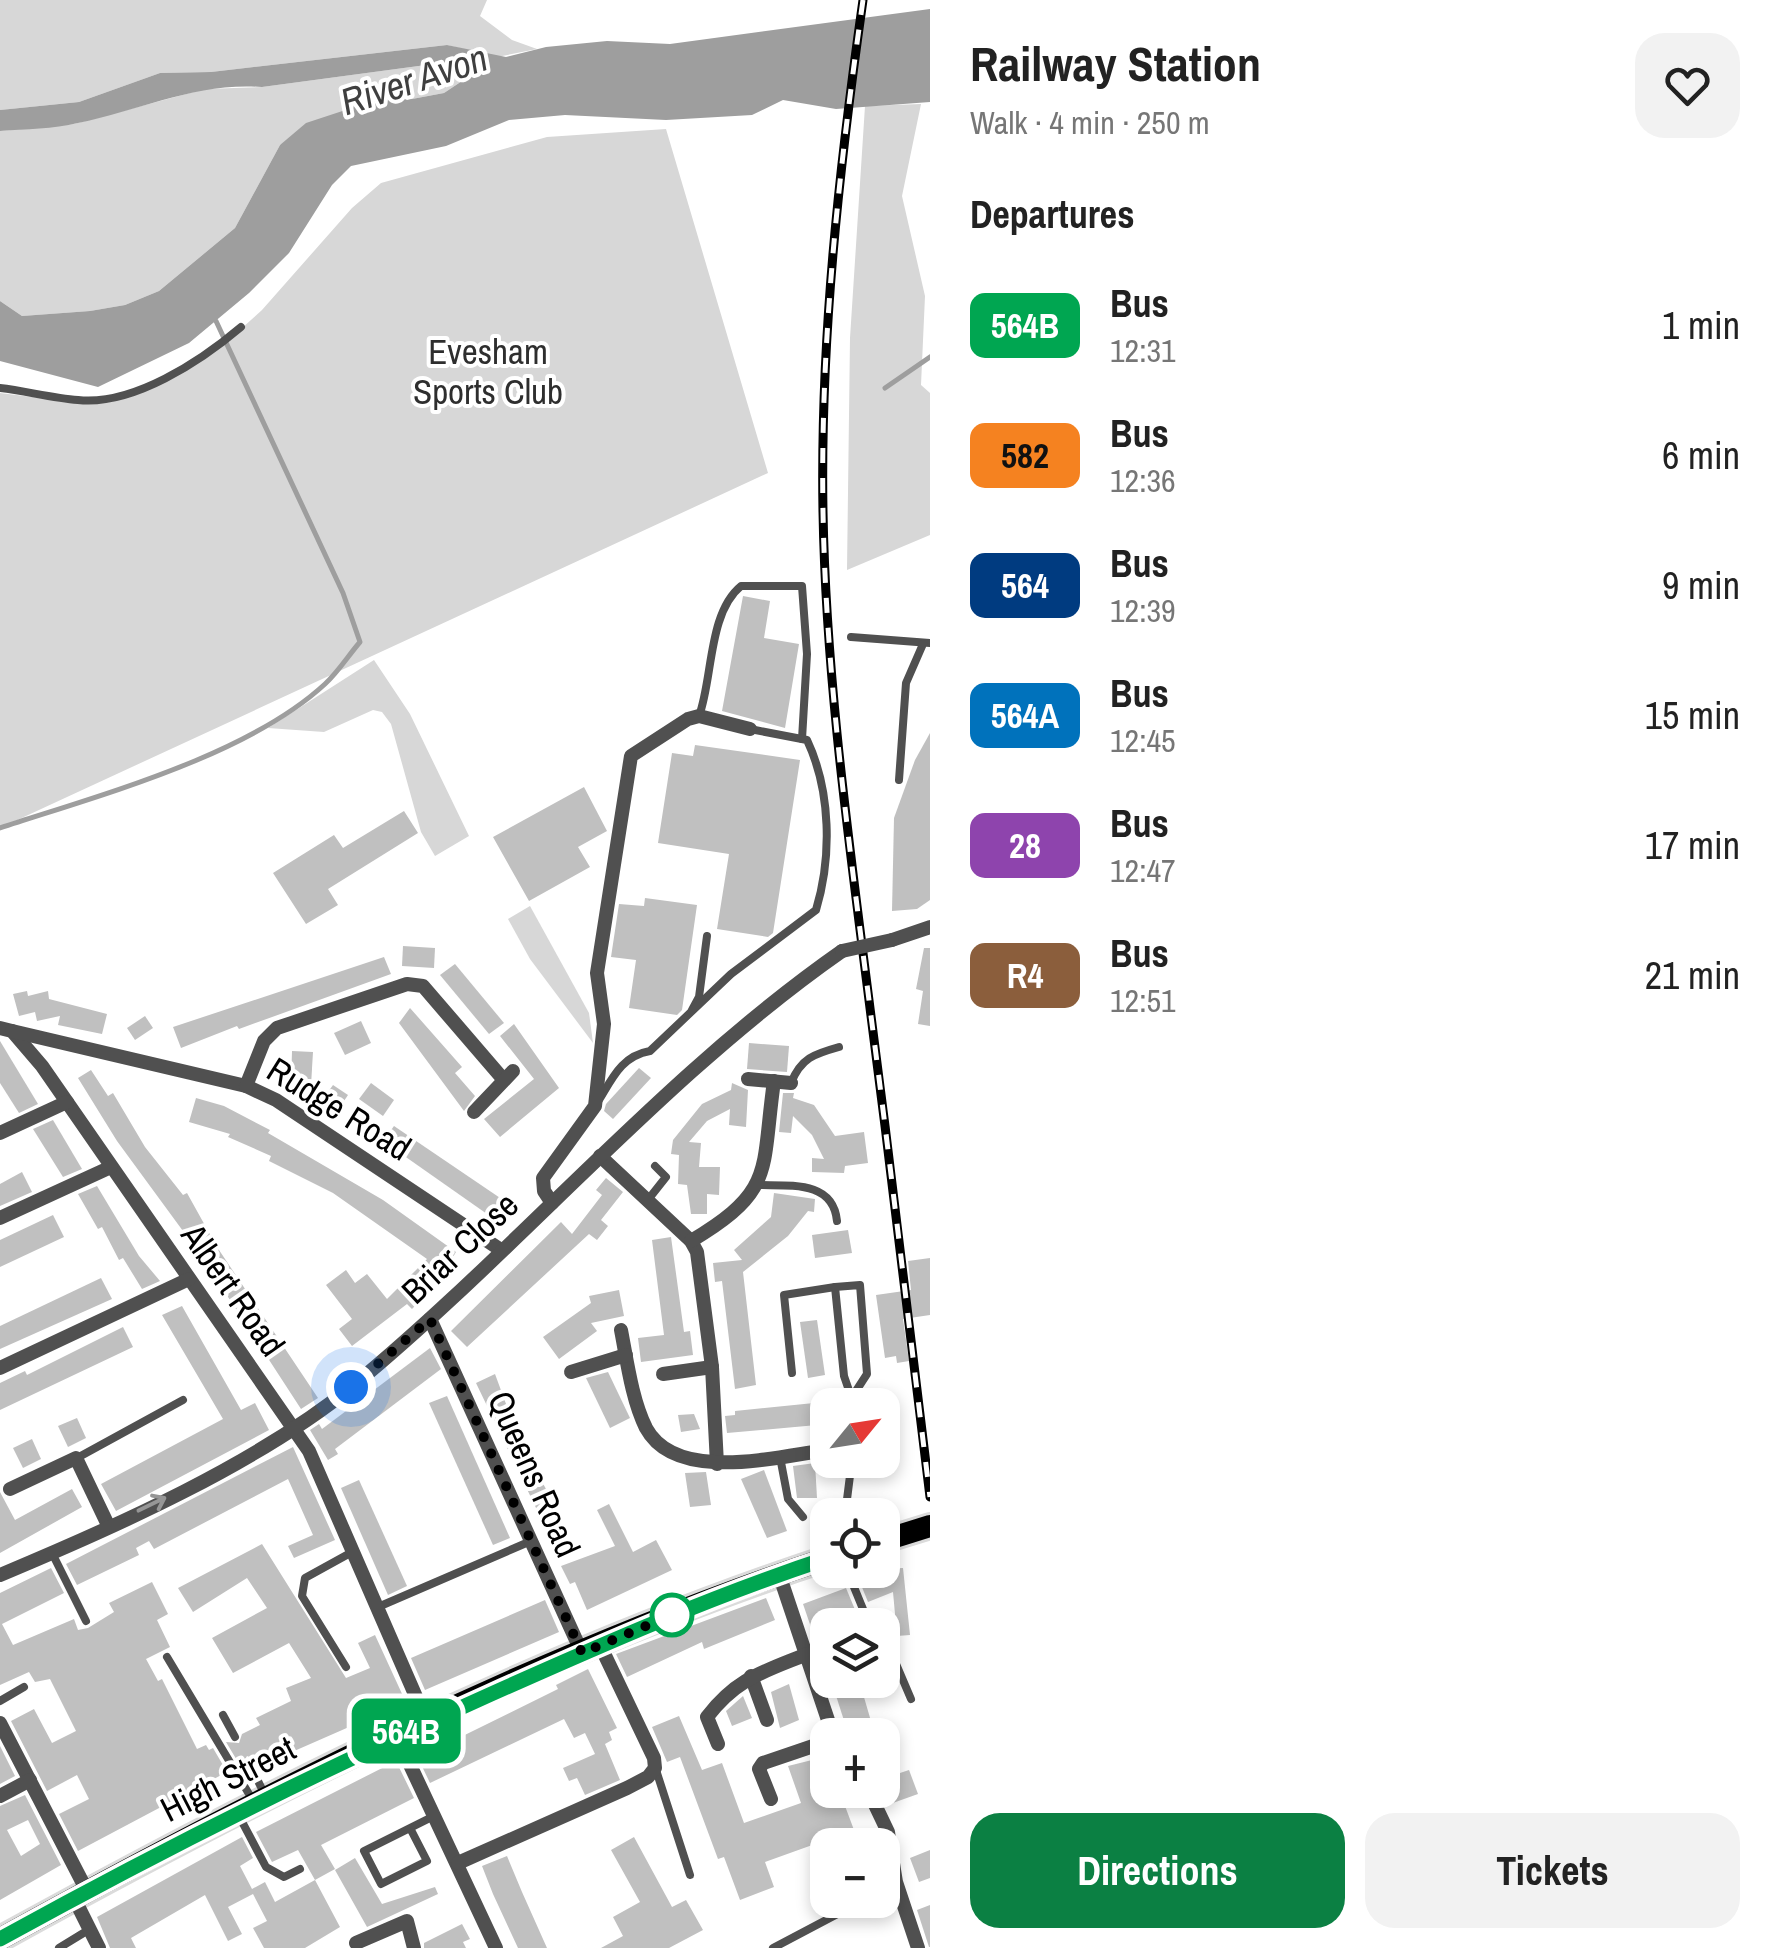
<!DOCTYPE html>
<meta charset="utf-8">
<style>
body{margin:0;font-family:"Archivo Narrow",sans-serif;background:#f2f2f2;color:#222;height:100vh;display:flex;flex-direction:column;font-size:38px;white-space:nowrap}
*{box-sizing:border-box;margin:0}
p{font-size:32px;color:#767676}
.icon{flex:none;width:55px;height:55px;fill:none;stroke:currentColor;stroke-width:2;stroke-linecap:round;stroke-linejoin:round}
.map{position:relative;flex:1;overflow:hidden}
.details{display:flex;flex-direction:column;background:#fff;width:850px}
.details>*{flex:none}
.badge{padding:0 20px;border-radius:15px;font-size:35px;line-height:65px}
.needle{width:65px;rotate:60deg}
.tools{position:absolute;left:810px;top:1388px;display:grid;gap:20px}
.tools a{display:grid;place-items:center;width:90px;height:90px;border-radius:20px;background:#fff;box-shadow:0 5px 15px #0003;font-size:50px}
.you{position:absolute;width:50px;height:50px;margin:-25px;border:8px solid #fff;border-radius:50%;background:#1a73e8;box-shadow:0 0 0 15px #1a73e833}
.map>.badge{position:absolute;translate:-50% -50%;box-shadow:0 0 0 5px #fff}
h2{padding:0 40px;font-size:38px;line-height:90px}
.round{display:grid;place-items:center;flex:none;width:105px;height:105px;border-radius:30px;background:#f2f2f2}
.summary{display:flex;align-items:center;justify-content:space-between;height:170px;padding:0 40px}
h1{font-size:48px;font-weight:700;line-height:75px}
.primary-button{display:flex;gap:20px;margin-top:auto;padding:20px 40px}
.primary-button a{flex:1;height:115px;border-radius:30px;background:#0b8043;color:#fff;font-size:40px;font-weight:700;line-height:115px;text-align:center}
.primary-button a+a{background:#f2f2f2;color:#222}
ul{padding:0;list-style:none}
li{display:flex;align-items:center;gap:30px;height:130px;padding:0 40px}
li div{flex:1}
li b{display:block;font-size:38px}
li em{font-style:normal}
li .badge{min-width:110px;font-weight:700;text-align:center}
main{display:flex;flex:1;min-height:0}
.map>svg:first-child{display:block}
.green{fill:#d7d7d7}
.water{fill:#9e9e9e}
.lines{fill:none;stroke-linecap:round;stroke-linejoin:round}
.stream{stroke:#9e9e9e;stroke-width:5}
.building{fill:#c0c0c0;fill-rule:evenodd}
.primary-casing{stroke:#dbdbdb;stroke-width:28}
.service{stroke:#505050;stroke-width:8}
.minor{stroke:#505050;stroke-width:14}
.primary{stroke:#000;stroke-width:22}
.rail-casing{stroke:#000;stroke-width:9}
.rail{stroke:#fff;stroke-width:5;stroke-dasharray:15;stroke-linecap:butt}
.minor-bridge{stroke:#505050;stroke-width:14}
.oneway{stroke:#969696}
.line-casing{stroke:#fff;stroke-width:22}
.line{stroke:#00a651;stroke-width:15}
.walk{stroke:#000;stroke-width:10;stroke-dasharray:0 18}
.stop-dot{fill:#fff;stroke:#00a651;stroke-width:5}
.labels{text-anchor:middle;stroke-width:8;stroke-linejoin:round;paint-order:stroke}
.park-label{font-size:35px;fill:#2e2e2e;stroke:#fff}
.street-label{font-size:35px;fill:#000;stroke:#fff}
.water-label{font-size:38px;font-style:italic;fill:#3f3f3f;stroke:#fff}
</style>
<main>
<div class="map">
<svg width="930" height="1948" viewBox="0 0 930 1948">
<rect width="100%" height="100%" fill="#fff"/>
<!-- green -->
<g class="green">
<polygon points="0,0 487,0 480,16 512,40 537,49 497,57 447,45 211,72 160,73 79,102 0,110"/>
<polygon points="441,63 478,70 444,93 412,99 388,96 280,145 235,228 159,291 125,305 90,311 22,316 0,301 0,131 74,124 205,89 262,87"/>
<polygon points="921,104 902,196 925,296 921,385 930,393 930,535 847,570 850,338 865,106"/>
<polygon points="666,129 768,473 0,828 0,393 81,403 136,395 223,345 262,310 352,208 381,183 547,137"/>
<polygon points="374,660 410,714 469,836 435,856 421,832 391,724 382,712 373,710 324,732 268,728"/>
<polygon points="530,906 589,1013 593,1043 530,959 508,919"/>
</g>
<!-- water -->
<path class="water" d="M930 9V102L836 109 783 100 752 115 666 120 565 115 509 120 446 146 351 166 332 185 289 253 249 293 189 343 98 387 0 361V301L22 316 90 311 125 305 159 291 235 228 280 145 306 123 388 96 412 99 444 93 477 71 441 63 262 87C197 82 141 110 78 123 53 129 26 129 0 131V110L79 102 160 73 211 72 447 45 506 57 546 47 607 41 670 44Z"/>
<g class="lines">
<!-- stream -->
<g class="stream">
<polyline points="885,388 930,357"/>
<path d="M0 828C100 795 247 756 325 684 338 672 348 656 360 642L343 593 216 321"/>
</g>
</g>
<!-- building -->
<g class="building">
<polygon points="743,596 770,601 764,638 799,644 785,728 722,711"/>
<polygon points="930,733 930,900 917,909 892,911 894,818 915,760"/>
<polygon points="695,745 800,760 773,933 768,937 717,929 729,854 658,843 672,753 693,756"/>
<polygon points="584,787 607,831 578,847 590,867 529,901 493,837"/>
<polygon points="404,811 418,833 328,889 338,905 306,924 273,873 334,835 343,848"/>
<polygon points="645,898 697,905 682,1010 677,1015 629,1008 636,960 611,957 619,904 644,906"/>
<polygon points="403,946 435,948 434,968 402,966"/>
<polygon points="924,948 930,948 930,1026 918,1024 923,991 916,989"/>
<polygon points="384,957 391,974 239,1029 237,1026 181,1048 173,1027"/>
<polygon points="455,964 504,1023 489,1034 440,975"/>
<polygon points="27,991 28,996 48,991 49,999 107,1014 102,1034 58,1025 60,1016 37,1021 35,1012 19,1016 13,994"/>
<polygon points="410,1008 462,1067 455,1073 475,1096 464,1111 399,1023"/>
<polygon points="145,1016 153,1028 135,1040 127,1028"/>
<polygon points="361,1021 371,1043 345,1055 334,1033"/>
<polygon points="514,1024 559,1088 500,1137 484,1119 534,1079 500,1036"/>
<polygon points="0,1041 38,1104 19,1113 0,1083"/>
<polygon points="749,1043 789,1046 787,1072 747,1069"/>
<polygon points="292,1051 313,1052 311,1085 291,1084"/>
<polygon points="639,1068 651,1078 613,1119 604,1111 606,1104"/>
<polygon points="91,1070 108,1096 113,1093 145,1147 183,1195 187,1193 217,1247 318,1398 301,1409 202,1257 117,1141 78,1078"/>
<polygon points="371,1083 394,1100 383,1116 359,1099"/>
<polygon points="732,1083 748,1090 746,1127 729,1125 730,1109 707,1121 689,1142 701,1143 699,1167 720,1167 719,1195 707,1194 707,1214 691,1214 687,1185 678,1184 679,1155 671,1154 673,1140 702,1104 731,1090"/>
<polygon points="333,1085 348,1095 338,1110 323,1099"/>
<polygon points="783,1093 794,1093 793,1098 814,1105 835,1136 864,1132 868,1163 845,1166 844,1173 812,1172 812,1158 824,1159 812,1135 793,1116 791,1133 779,1132"/>
<polygon points="196,1098 224,1106 270,1130 268,1133 383,1200 456,1252 438,1282 412,1309 407,1304 352,1346 339,1329 352,1319 326,1285 346,1270 355,1283 367,1274 387,1299 427,1259 333,1193 269,1161 271,1156 228,1137 230,1134 189,1122"/>
<polygon points="53,1120 82,1169 63,1177 33,1129"/>
<polygon points="394,1126 509,1204 497,1221 383,1141"/>
<polygon points="22,1172 32,1192 0,1206 0,1184"/>
<polygon points="606,1178 623,1192 601,1220 608,1226 597,1240 589,1234 467,1347 451,1331 561,1222 572,1234 602,1195 596,1190"/>
<polygon points="97,1186 139,1256 160,1281 142,1289 123,1258 119,1260 102,1227 98,1229 78,1194"/>
<polygon points="774,1193 815,1199 814,1212 808,1211 788,1236 743,1272 756,1385 735,1389 722,1281 715,1282 713,1263 742,1260 734,1250 771,1217"/>
<polygon points="53,1215 64,1237 0,1267 0,1240"/>
<polygon points="848,1230 852,1253 815,1258 812,1235"/>
<polygon points="671,1237 684,1332 690,1331 693,1355 641,1362 638,1338 664,1335 652,1240"/>
<polygon points="930,1258 930,1315 903,1319 909,1361 897,1363 896,1356 885,1358 876,1295 911,1290 908,1261"/>
<polygon points="101,1278 112,1299 0,1349 0,1326"/>
<polygon points="619,1290 624,1316 591,1323 597,1331 559,1359 543,1337 591,1303 589,1296"/>
<polygon points="182,1306 241,1410 255,1403 269,1430 116,1511 101,1484 223,1419 162,1315"/>
<polygon points="817,1320 825,1375 808,1378 800,1322"/>
<polygon points="123,1327 133,1347 0,1410 0,1383 25,1371 27,1375"/>
<polygon points="430,1348 441,1369 335,1449 338,1454 328,1460 310,1430 319,1424 322,1429"/>
<polygon points="608,1372 630,1418 610,1428 586,1378"/>
<polygon points="495,1374 519,1439 553,1502 537,1510 476,1383"/>
<polygon points="447,1396 510,1538 493,1545 429,1403"/>
<polygon points="814,1403 814,1407 826,1405 828,1444 818,1440 817,1425 727,1433 725,1416 735,1415 735,1411"/>
<polygon points="694,1414 700,1429 681,1432 678,1415"/>
<polygon points="77,1418 86,1438 68,1447 58,1426"/>
<polygon points="32,1439 41,1459 23,1468 13,1448"/>
<polygon points="293,1447 335,1540 294,1558 288,1546 313,1535 288,1479 154,1549 149,1541 136,1548 139,1555 77,1585 66,1564"/>
<polygon points="815,1463 817,1498 797,1498 793,1466"/>
<polygon points="764,1470 787,1531 767,1538 741,1479"/>
<polygon points="706,1472 711,1505 690,1507 685,1473"/>
<polygon points="359,1480 407,1586 388,1595 341,1488"/>
<polygon points="72,1489 82,1507 0,1553 0,1492 15,1520"/>
<polygon points="609,1504 633,1552 656,1540 672,1570 587,1610 575,1582 570,1584 561,1566 615,1546 597,1510"/>
<polygon points="262,1544 346,1678 370,1668 358,1643 375,1635 403,1696 362,1715 365,1720 276,1759 273,1751 256,1760 247,1756 241,1767 226,1742 239,1743 242,1734 260,1725 256,1718 291,1701 286,1688 311,1678 289,1643 233,1673 212,1638 267,1608 247,1578 193,1612 178,1588"/>
<polygon points="51,1568 64,1593 2,1624 13,1645 74,1619 78,1630 88,1628 114,1612 109,1603 152,1582 168,1614 157,1620 170,1647 146,1659 158,1681 162,1679 197,1749 206,1745 209,1750 213,1748 227,1772 78,1851 59,1814 89,1799 77,1775 47,1791 11,1721 34,1709 52,1743 76,1731 50,1679 35,1682 29,1672 0,1685 0,1593"/>
<polygon points="903,1568 910,1635 897,1636 893,1592 868,1602 855,1570"/>
<polygon points="846,1588 858,1617 813,1633 803,1604"/>
<polygon points="766,1598 775,1620 704,1649 702,1642 627,1677 616,1654"/>
<polygon points="545,1600 559,1632 425,1690 411,1658"/>
<polygon points="588,1669 617,1728 609,1732 612,1740 605,1744 620,1780 585,1795 577,1778 569,1781 563,1768 595,1754 585,1733 574,1738 564,1719 430,1783 418,1758 558,1689 556,1685"/>
<polygon points="831,1680 859,1680 875,1735 848,1733"/>
<polygon points="789,1684 799,1720 780,1728 771,1692"/>
<polygon points="743,1696 752,1718 732,1726 726,1711"/>
<polygon points="679,1716 702,1770 722,1763 744,1823 801,1803 788,1766 828,1756 828,1790 839,1790 854,1830 765,1862 774,1887 740,1900 724,1857 718,1859 680,1757 667,1762 652,1727"/>
<polygon points="0,1746 15,1776 0,1784"/>
<polygon points="396,1761 414,1798 321,1845 335,1869 315,1880 298,1850 272,1862 256,1832"/>
<polygon points="909,1770 918,1794 890,1804 882,1779"/>
<path d="M25 1795 61 1865 0 1900V1806ZM28 1820 40 1844 21 1856 7 1830Z"/>
<polygon points="242,1837 253,1858 240,1866 252,1889 265,1882 275,1902 315,1880 340,1927 305,1948 264,1948 253,1928 267,1921 253,1894 228,1907 242,1934 228,1941 205,1895 131,1938 136,1948 110,1948 97,1917"/>
<polygon points="634,1837 672,1907 686,1900 703,1930 669,1948 601,1948 623,1936 613,1917 640,1902 611,1850"/>
<polygon points="930,1850 930,1878 919,1882 910,1858"/>
<polygon points="507,1856 522,1892 547,1948 518,1948 493,1894 482,1866"/>
<polygon points="355,1858 382,1904 435,1887 438,1894 367,1927 335,1870"/>
<polygon points="930,1905 930,1947 929,1947 917,1910"/>
<polygon points="462,1924 470,1939 463,1942 466,1948 424,1948 424,1943"/>
</g>
<g class="lines">
<defs>
<g id="primary">
<polyline points="882,1541 930,1526"/>
<path d="M0 1939C263 1794 542 1652 828 1558"/>
</g>
</defs>
<!-- primary casing -->
<use href="#primary" class="primary-casing"/>
<!-- service -->
<g class="service">
<path d="M0 388C26 391 52 398 78 400 133 406 201 361 241 327"/>
<polyline points="851,637 930,643"/>
<path d="M699 716C713 678 708 613 741 586H802L807 654 802 739"/>
<polyline points="899,780 906,683 923,644"/>
<polyline points="692,1010 699,997 707,936"/>
<path d="M791 1083C801 1058 814 1054 839 1047"/>
<path d="M599 1100C613 1077 622 1056 650 1051L731 974 816 910C832 857 831 791 807 740L750 729"/>
<path d="M757 1185C790 1186 833 1180 837 1221"/>
<polyline points="647,1201 666,1177 655,1166"/>
<polyline points="792,1373 784,1295 835,1287"/>
<polyline points="854,1394 867,1374 860,1285 835,1287 844,1376 854,1405"/>
<polyline points="780,1457 788,1499 803,1517"/>
<polyline points="77,1458 183,1400"/>
<polyline points="845,1515 852,1460"/>
<polyline points="52,1553 86,1621"/>
<polyline points="847,1570 865,1614 880,1625"/>
<polyline points="378,1607 531,1541"/>
<polyline points="882,1631 911,1699"/>
<polyline points="167,1657 252,1799"/>
<polyline points="346,1667 302,1596 305,1578 354,1551"/>
<polyline points="812,1668 828,1663"/>
<polyline points="0,1701 24,1687"/>
<polyline points="223,1715 235,1737"/>
<polyline points="249,1763 264,1793"/>
<polyline points="656,1770 690,1875"/>
<polyline points="239,1816 266,1867 284,1877 300,1869"/>
<polyline points="410,1828 427,1861 381,1884 364,1851 434,1816"/>
<polyline points="882,1890 896,1882"/>
<polyline points="59,1948 90,1929"/>
<polyline points="773,1948 864,1900"/>
</g>
<!-- minor -->
<g class="minor">
<polyline points="892,940 930,927"/>
<polyline points="0,1028 12,1031 42,1066 309,1451 427,1722"/>
<polyline points="12,1031 246,1086 276,1100 501,1250"/>
<polyline points="748,1079 791,1083"/>
<polyline points="246,1086 264,1041 277,1028 407,984 423,986 503,1079"/>
<polyline points="474,1112 513,1071"/>
<polyline points="0,1133 67,1102"/>
<polyline points="600,1156 691,1241 697,1252 712,1367 717,1464"/>
<polyline points="552,1203 544,1191 543,1178 595,1106 604,1024 597,973 631,756 688,719 699,716 750,729"/>
<polyline points="0,1218 111,1167"/>
<path d="M691 1241C776 1190 761 1172 774 1081"/>
<polyline points="430,1319 582,1653"/>
<path d="M621 1330C627 1361 632 1400 646 1428 675 1482 772 1458 820 1451"/>
<polyline points="0,1368 189,1279"/>
<polyline points="571,1372 626,1355"/>
<polyline points="663,1374 712,1367"/>
<polyline points="10,1489 76,1458 108,1525"/>
<polyline points="779,1574 833,1735"/>
<path d="M0 1575C115 1527 257 1464 354 1385 522 1246 663 1076 842 951"/>
<polyline points="751,1676 767,1720"/>
<polyline points="0,1723 87,1891"/>
<polyline points="396,1735 496,1948"/>
<path d="M718 1744 707 1717C737 1678 763 1672 807 1654"/>
<polyline points="868,1790 888,1832 896,1882 918,1948"/>
<polyline points="0,1796 30,1780"/>
<polyline points="771,1799 759,1769 763,1763 828,1741"/>
<polyline points="458,1863 627,1788 648,1777 655,1768 654,1758 600,1645"/>
<polyline points="74,1898 99,1948"/>
<polyline points="356,1943 407,1921 414,1948"/>
</g>
<!-- primary -->
<use href="#primary" class="primary"/>
<defs>
<path id="rail" d="M863 0C839 169 820 341 823 512 826 681 850 849 871 1016 892 1176 910 1336 930 1497"/>
</defs>
<!-- rail casing -->
<use href="#rail" class="rail-casing"/>
<!-- rail -->
<use href="#rail" class="rail"/>
<!-- minor-bridge -->
<polyline class="minor-bridge" points="842,951 892,940"/>
</g>
<!-- one-way arrows -->
<defs><path id="oneway-shaft" d="M-6 0H5M1.5-3L5.5 0L1.5 3" fill="none" stroke-width="1.6" stroke-linecap="round" stroke-linejoin="round" transform="scale(2.5)"/></defs>
<use class="oneway" href="#oneway-shaft" transform="translate(152 1504) rotate(-26)"/>
<g class="lines">
<defs>
<path id="line" d="M0 1939C161 1850 321 1770 489 1695 601 1645 712 1596 828 1558"/>
</defs>
<!-- line casing -->
<use href="#line" class="line-casing"/>
<!-- line -->
<use href="#line" class="line"/>
<!-- walk -->
<polyline class="walk" points="351,1387 430,1319 582,1653 672,1615"/>
</g>
<!-- markers -->
<circle class="stop-dot" cx="672" cy="1615" r="20"/>
<g class="labels">
<!-- park labels -->
<g class="park-label">
<text x="488" y="364">Evesham<tspan x="488" dy="40">Sports Club</tspan></text>
</g>
<!-- street labels -->
<g class="street-label">
<text transform="translate(339 1109) rotate(32)" y="12">Rudge Road</text>
<text transform="translate(460 1248) rotate(-43)" y="12">Briar Close</text>
<text transform="translate(233 1290) rotate(55)" y="12">Albert Road</text>
<text transform="translate(534 1474) rotate(66)" y="12">Queens Road</text>
<text transform="translate(228 1779) rotate(-27)" y="12">High Street</text>
</g>
<!-- water labels -->
<g class="water-label">
<text transform="translate(414 80) rotate(-18)" y="13">River Avon</text>
</g>
</g>
</svg>
<div class="tools">
<a><svg class="needle" viewBox="-14 -14 28 28"><path d="M0-13l5 13h-10z" fill="#e53935"/><path d="M0 13l5-13h-10z" fill="#767676"/></svg></a>
<a><svg class="icon" aria-label="locate" viewBox="0 0 24 24"><circle cx="12" cy="12" r="6"/><path d="M12 2v4M12 18v4M2 12h4M18 12h4"/></svg></a>
<a><svg class="icon" aria-label="layers" viewBox="0 0 24 24"><path d="M12 4l9 5-9 5-9-5zM3 14l9 5 9-5"/></svg></a>
<a>+</a>
<a>−</a>
</div>
<div class="you" style="left:351px;top:1387px"></div>
<b class="badge" style="left:406px;top:1731px;background:#00a651;color:#fff">564B</b>
</div>
<section class="details">
<div class="summary"><div><h1>Railway Station</h1><p>Walk · 4 min · 250 m</p></div><a class="round"><svg class="icon" aria-label="heart" viewBox="0 0 24 24"><path d="M12 20l-8-8c-3-5 5-10 8-4 3-6 11-1 8 4z"/></svg></a></div>
<h2>Departures</h2>
<ul>
<li><span class="badge" style="background:#00a651;color:#fff">564B</span><div><b>Bus</b><p>12:31</p></div><em>1 min</em></li>
<li><span class="badge" style="background:#f58220;color:#111">582</span><div><b>Bus</b><p>12:36</p></div><em>6 min</em></li>
<li><span class="badge" style="background:#003b80;color:#fff">564</span><div><b>Bus</b><p>12:39</p></div><em>9 min</em></li>
<li><span class="badge" style="background:#0072bc;color:#fff">564A</span><div><b>Bus</b><p>12:45</p></div><em>15 min</em></li>
<li><span class="badge" style="background:#8e44ad;color:#fff">28</span><div><b>Bus</b><p>12:47</p></div><em>17 min</em></li>
<li><span class="badge" style="background:#8b5e3c;color:#fff">R4</span><div><b>Bus</b><p>12:51</p></div><em>21 min</em></li>
</ul>
<div class="primary-button"><a>Directions</a><a>Tickets</a></div>
</section>
</main>
